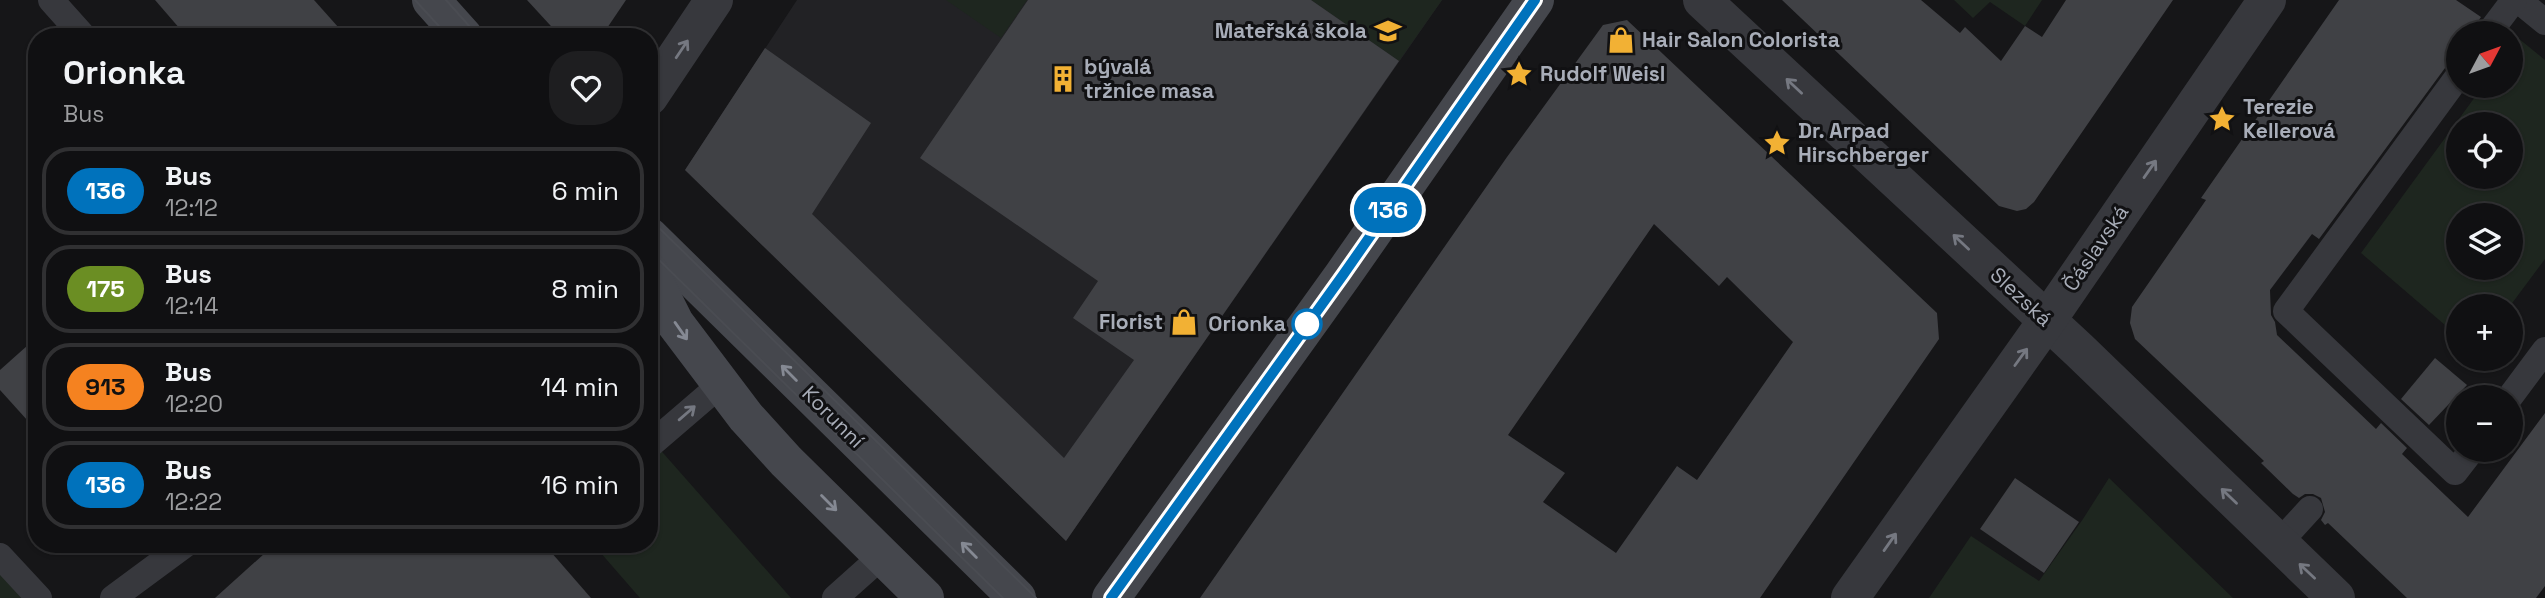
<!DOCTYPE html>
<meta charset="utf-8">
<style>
body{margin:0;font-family:"Space Grotesk",sans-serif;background:#1e1e20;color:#f1f3f6;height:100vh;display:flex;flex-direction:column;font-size:26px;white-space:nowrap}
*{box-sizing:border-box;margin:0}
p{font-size:23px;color:#9c9d9f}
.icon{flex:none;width:38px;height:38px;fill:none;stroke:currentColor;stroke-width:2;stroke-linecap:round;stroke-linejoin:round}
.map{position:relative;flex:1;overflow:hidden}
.sheet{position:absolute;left:28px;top:28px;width:630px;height:525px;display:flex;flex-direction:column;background:#101012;border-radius:28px;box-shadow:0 2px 5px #0004,0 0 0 2px #303032}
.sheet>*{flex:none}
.badge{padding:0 14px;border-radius:23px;font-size:24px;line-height:46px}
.needle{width:46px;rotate:49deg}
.fabs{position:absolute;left:2446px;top:21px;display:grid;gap:14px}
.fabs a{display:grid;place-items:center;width:77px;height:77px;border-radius:50%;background:#101012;box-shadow:0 2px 5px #0004,0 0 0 2px #303032;font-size:35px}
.map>.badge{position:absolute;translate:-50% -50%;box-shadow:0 0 0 4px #fff}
.round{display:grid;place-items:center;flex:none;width:74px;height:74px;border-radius:28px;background:#1e1e20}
.summary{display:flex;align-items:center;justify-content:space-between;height:119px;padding:0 35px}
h1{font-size:33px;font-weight:800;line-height:52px}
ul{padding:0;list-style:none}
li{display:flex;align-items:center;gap:21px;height:88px;margin:0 14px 10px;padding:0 21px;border:4px solid #303032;border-radius:28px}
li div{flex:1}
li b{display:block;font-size:26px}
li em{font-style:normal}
li .badge{min-width:77px;font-weight:700;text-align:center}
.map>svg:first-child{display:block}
.built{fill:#222225}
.green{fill:#1e261f;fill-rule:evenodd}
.building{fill:#404145;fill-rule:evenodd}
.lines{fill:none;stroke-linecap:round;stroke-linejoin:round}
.lane{stroke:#37383d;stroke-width:26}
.street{stroke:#37383d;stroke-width:38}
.secondary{stroke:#45474d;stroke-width:38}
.tram{stroke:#4a4c52;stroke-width:2}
.oneway{stroke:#757881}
.oneway2{stroke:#858993}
.line-casing{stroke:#fff;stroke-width:16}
.line{stroke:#0072bc;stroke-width:10}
.stop-dot{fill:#fff;stroke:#0072bc;stroke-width:3.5}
.labels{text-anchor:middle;stroke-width:6;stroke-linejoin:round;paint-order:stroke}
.poi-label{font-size:21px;font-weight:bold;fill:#a8adb8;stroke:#111113;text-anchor:start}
.street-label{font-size:21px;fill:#a8adb8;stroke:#111113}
.stop-label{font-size:21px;font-weight:bold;fill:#a8adb8;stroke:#111113;text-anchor:end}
</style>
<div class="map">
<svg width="2545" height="598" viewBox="0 0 2545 598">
<rect width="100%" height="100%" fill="#161618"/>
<!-- built -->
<polygon class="built" points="797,0 1442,0 1066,541 685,170"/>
<!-- green -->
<g class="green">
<polygon points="946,0 1027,0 1001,38"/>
<polygon points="1311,0 1442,0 1399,61"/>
<polygon points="1954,0 2042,0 2025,26 1990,2 1973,18"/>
<path d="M2518 38 2545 60V259L2510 306H2459V337L2361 253 2483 86H2511V48ZM2511 124V177H2459V124ZM2511 215V268H2459V215Z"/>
<polygon points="649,437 791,598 640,598 593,544 649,544"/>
<polygon points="2109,478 2233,598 1929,598 1971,536 2039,581 2083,519"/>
<polygon points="0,561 39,598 0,598"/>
</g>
<!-- building -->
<g class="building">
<polygon points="155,0 314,0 347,37 187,37"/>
<polygon points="527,0 626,0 601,37 561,37"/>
<polygon points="1028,0 1311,0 1399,61 1066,541 685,170 765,48 871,123 812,214 1064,458 1134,360 1073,318 1098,281 920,158"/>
<polygon points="1782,0 1921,0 1960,33 1965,27 2001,61 2025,26 2042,37 2066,0 2173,0 2034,202 2026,209 2017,211 1999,206"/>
<polygon points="2339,0 2456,0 2481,17 2470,33 2459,33 2459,49 2319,239 2312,234 2270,290 2271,315 2275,322 2277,335 2376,429 2381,423 2407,448 2402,454 2468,517 2545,413 2545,586 2536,598 2407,598 2328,523 2325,525 2321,520 2325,512 2321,498 2313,494 2305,494 2299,498 2293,494 2261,463 2264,461 2135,339 2130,323 2132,307 2206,200 2201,198"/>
<path d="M1627 20 1937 313 1939 339 1760 598H1200L1507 157 1603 25ZM1654 224 1719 286 1727 277 1793 342 1697 480 1677 466 1616 553 1543 502 1565 473 1508 435Z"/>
<polygon points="37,337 37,431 0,390 0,370"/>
<polygon points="2435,358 2467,385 2429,425 2401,399"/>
<polygon points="2015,478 2079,522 2044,573 1980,529"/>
<polygon points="275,544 544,544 591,598 215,598"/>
</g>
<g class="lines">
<!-- lane -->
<g class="lane">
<polyline points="51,0 84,37"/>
<polyline points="2518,0 2545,22"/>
<polyline points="2489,33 2514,0"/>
<polyline points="2459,75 2286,311 2455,472 2472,450"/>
<polyline points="2510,397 2545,350"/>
<polyline points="649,446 720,385"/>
<polyline points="2278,544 2310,509"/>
<polyline points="0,556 39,598"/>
<polyline points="113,598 186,544"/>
<polyline points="835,598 882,556"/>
</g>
<!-- street -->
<g class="street">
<polyline points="1702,0 2079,350 2336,598"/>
<polyline points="649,97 714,0"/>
<polyline points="1850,598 2046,322 2267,0"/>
</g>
<!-- secondary -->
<g class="secondary">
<polyline points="431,0 464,37"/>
<polyline points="649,236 1017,598"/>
<polyline points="649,271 675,323 746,417 786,461 925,598"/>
<polyline points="1111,598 1343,275 1535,0"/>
</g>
<!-- tram -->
<g class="tram">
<polyline points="415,0 449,37"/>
<polyline points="446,0 479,37"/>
<polyline points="649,218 1036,598"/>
<polyline points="649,250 1003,598"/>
</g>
</g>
<!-- one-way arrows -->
<defs><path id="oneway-shaft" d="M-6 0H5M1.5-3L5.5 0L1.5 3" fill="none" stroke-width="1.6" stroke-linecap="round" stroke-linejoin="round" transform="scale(1.75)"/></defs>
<g class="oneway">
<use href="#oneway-shaft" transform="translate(682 49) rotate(-56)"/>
<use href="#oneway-shaft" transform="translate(1794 86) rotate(-137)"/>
<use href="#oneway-shaft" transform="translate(2150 169) rotate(-55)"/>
<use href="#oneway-shaft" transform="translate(1961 242) rotate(-137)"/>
<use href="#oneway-shaft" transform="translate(2021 357) rotate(-54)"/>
<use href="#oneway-shaft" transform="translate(687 413) rotate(-41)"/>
<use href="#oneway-shaft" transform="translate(2229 496) rotate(-136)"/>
<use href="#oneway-shaft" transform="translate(1890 542) rotate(-55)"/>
<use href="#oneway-shaft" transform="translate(2307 571) rotate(-137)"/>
</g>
<g class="oneway2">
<use href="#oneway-shaft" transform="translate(681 331) rotate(55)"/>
<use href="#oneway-shaft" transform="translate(789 373) rotate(-135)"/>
<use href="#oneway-shaft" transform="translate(829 503) rotate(45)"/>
<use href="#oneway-shaft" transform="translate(969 550) rotate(-135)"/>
</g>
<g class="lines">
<defs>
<polyline id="line" points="1111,598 1343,275 1535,0"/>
</defs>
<!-- line casing -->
<use href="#line" class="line-casing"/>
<!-- line -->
<use href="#line" class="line"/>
</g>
<!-- icons -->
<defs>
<symbol id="school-bare" viewBox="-9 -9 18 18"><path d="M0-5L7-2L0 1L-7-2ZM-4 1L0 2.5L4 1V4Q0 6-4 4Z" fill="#f2b134" stroke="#111113" stroke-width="2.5" paint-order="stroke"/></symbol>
<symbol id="shop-bare" viewBox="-9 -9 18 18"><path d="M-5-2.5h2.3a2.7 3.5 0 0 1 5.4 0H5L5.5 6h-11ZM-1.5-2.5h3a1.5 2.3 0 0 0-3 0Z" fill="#f2b134" stroke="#111113" stroke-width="2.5" paint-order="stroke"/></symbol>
<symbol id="sight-bare" viewBox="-9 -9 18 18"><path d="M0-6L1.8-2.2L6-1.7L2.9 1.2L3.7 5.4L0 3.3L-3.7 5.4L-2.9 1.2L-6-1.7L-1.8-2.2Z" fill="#f2b134" stroke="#111113" stroke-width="2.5" paint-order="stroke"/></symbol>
<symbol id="building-bare" viewBox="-9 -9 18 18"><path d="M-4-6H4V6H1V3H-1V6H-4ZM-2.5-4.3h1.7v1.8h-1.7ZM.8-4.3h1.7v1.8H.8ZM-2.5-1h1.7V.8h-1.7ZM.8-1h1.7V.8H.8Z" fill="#f2b134" stroke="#111113" stroke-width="2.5" paint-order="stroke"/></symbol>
</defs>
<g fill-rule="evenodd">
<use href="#school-bare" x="1369" y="12" width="38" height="38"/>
<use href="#shop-bare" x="1602" y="21" width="38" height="38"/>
<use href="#sight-bare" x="1500" y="55" width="38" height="38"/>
<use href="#building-bare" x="1044" y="60" width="38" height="38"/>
<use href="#sight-bare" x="2203" y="100" width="38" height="38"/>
<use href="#sight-bare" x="1758" y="124" width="38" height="38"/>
<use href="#shop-bare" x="1165" y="303" width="38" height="38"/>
</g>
<!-- markers -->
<circle class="stop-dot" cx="1307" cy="324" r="14"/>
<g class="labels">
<!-- poi labels -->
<g class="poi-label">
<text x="1367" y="38" text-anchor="end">Mateřská škola</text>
<text x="1642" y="47">Hair Salon Colorista</text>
<text x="1084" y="74">bývalá<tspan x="1084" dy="24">tržnice masa</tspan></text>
<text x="1540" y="81">Rudolf Weisl</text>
<text x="2243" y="114">Terezie<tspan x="2243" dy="24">Kellerová</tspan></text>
<text x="1798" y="138">Dr. Arpad<tspan x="1798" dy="24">Hirschberger</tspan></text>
<text x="1163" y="329" text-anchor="end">Florist</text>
</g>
<!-- street labels -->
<g class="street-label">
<text transform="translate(2096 248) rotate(-56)" y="7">Čáslavská</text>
<text transform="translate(2021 297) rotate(43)" y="7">Slezská</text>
<text transform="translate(833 417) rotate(45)" y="7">Korunní</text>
</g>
<!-- stop labels -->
<g class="stop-label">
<text x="1286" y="331">Orionka</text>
</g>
</g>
</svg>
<div class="fabs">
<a><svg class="needle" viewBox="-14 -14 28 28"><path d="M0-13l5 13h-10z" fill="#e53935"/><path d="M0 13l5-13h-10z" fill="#9c9d9f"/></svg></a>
<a><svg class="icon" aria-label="locate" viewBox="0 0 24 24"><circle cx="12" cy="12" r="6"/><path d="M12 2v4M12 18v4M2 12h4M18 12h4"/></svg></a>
<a><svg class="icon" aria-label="layers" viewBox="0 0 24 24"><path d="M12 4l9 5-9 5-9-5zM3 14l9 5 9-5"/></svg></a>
<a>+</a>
<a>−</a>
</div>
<b class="badge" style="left:1388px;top:210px;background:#0072bc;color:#fff">136</b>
<section class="sheet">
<div class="summary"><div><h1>Orionka</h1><p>Bus</p></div><a class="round"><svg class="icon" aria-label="heart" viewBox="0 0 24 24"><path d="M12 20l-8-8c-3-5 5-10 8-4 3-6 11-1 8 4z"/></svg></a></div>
<ul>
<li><span class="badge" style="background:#0072bc;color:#fff">136</span><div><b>Bus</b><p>12:12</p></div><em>6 min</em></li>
<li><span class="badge" style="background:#6b8e23;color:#fff">175</span><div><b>Bus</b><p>12:14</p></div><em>8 min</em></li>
<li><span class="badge" style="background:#f58220;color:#111">913</span><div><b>Bus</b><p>12:20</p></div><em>14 min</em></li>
<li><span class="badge" style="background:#0072bc;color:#fff">136</span><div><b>Bus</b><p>12:22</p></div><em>16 min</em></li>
</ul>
</section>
</div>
